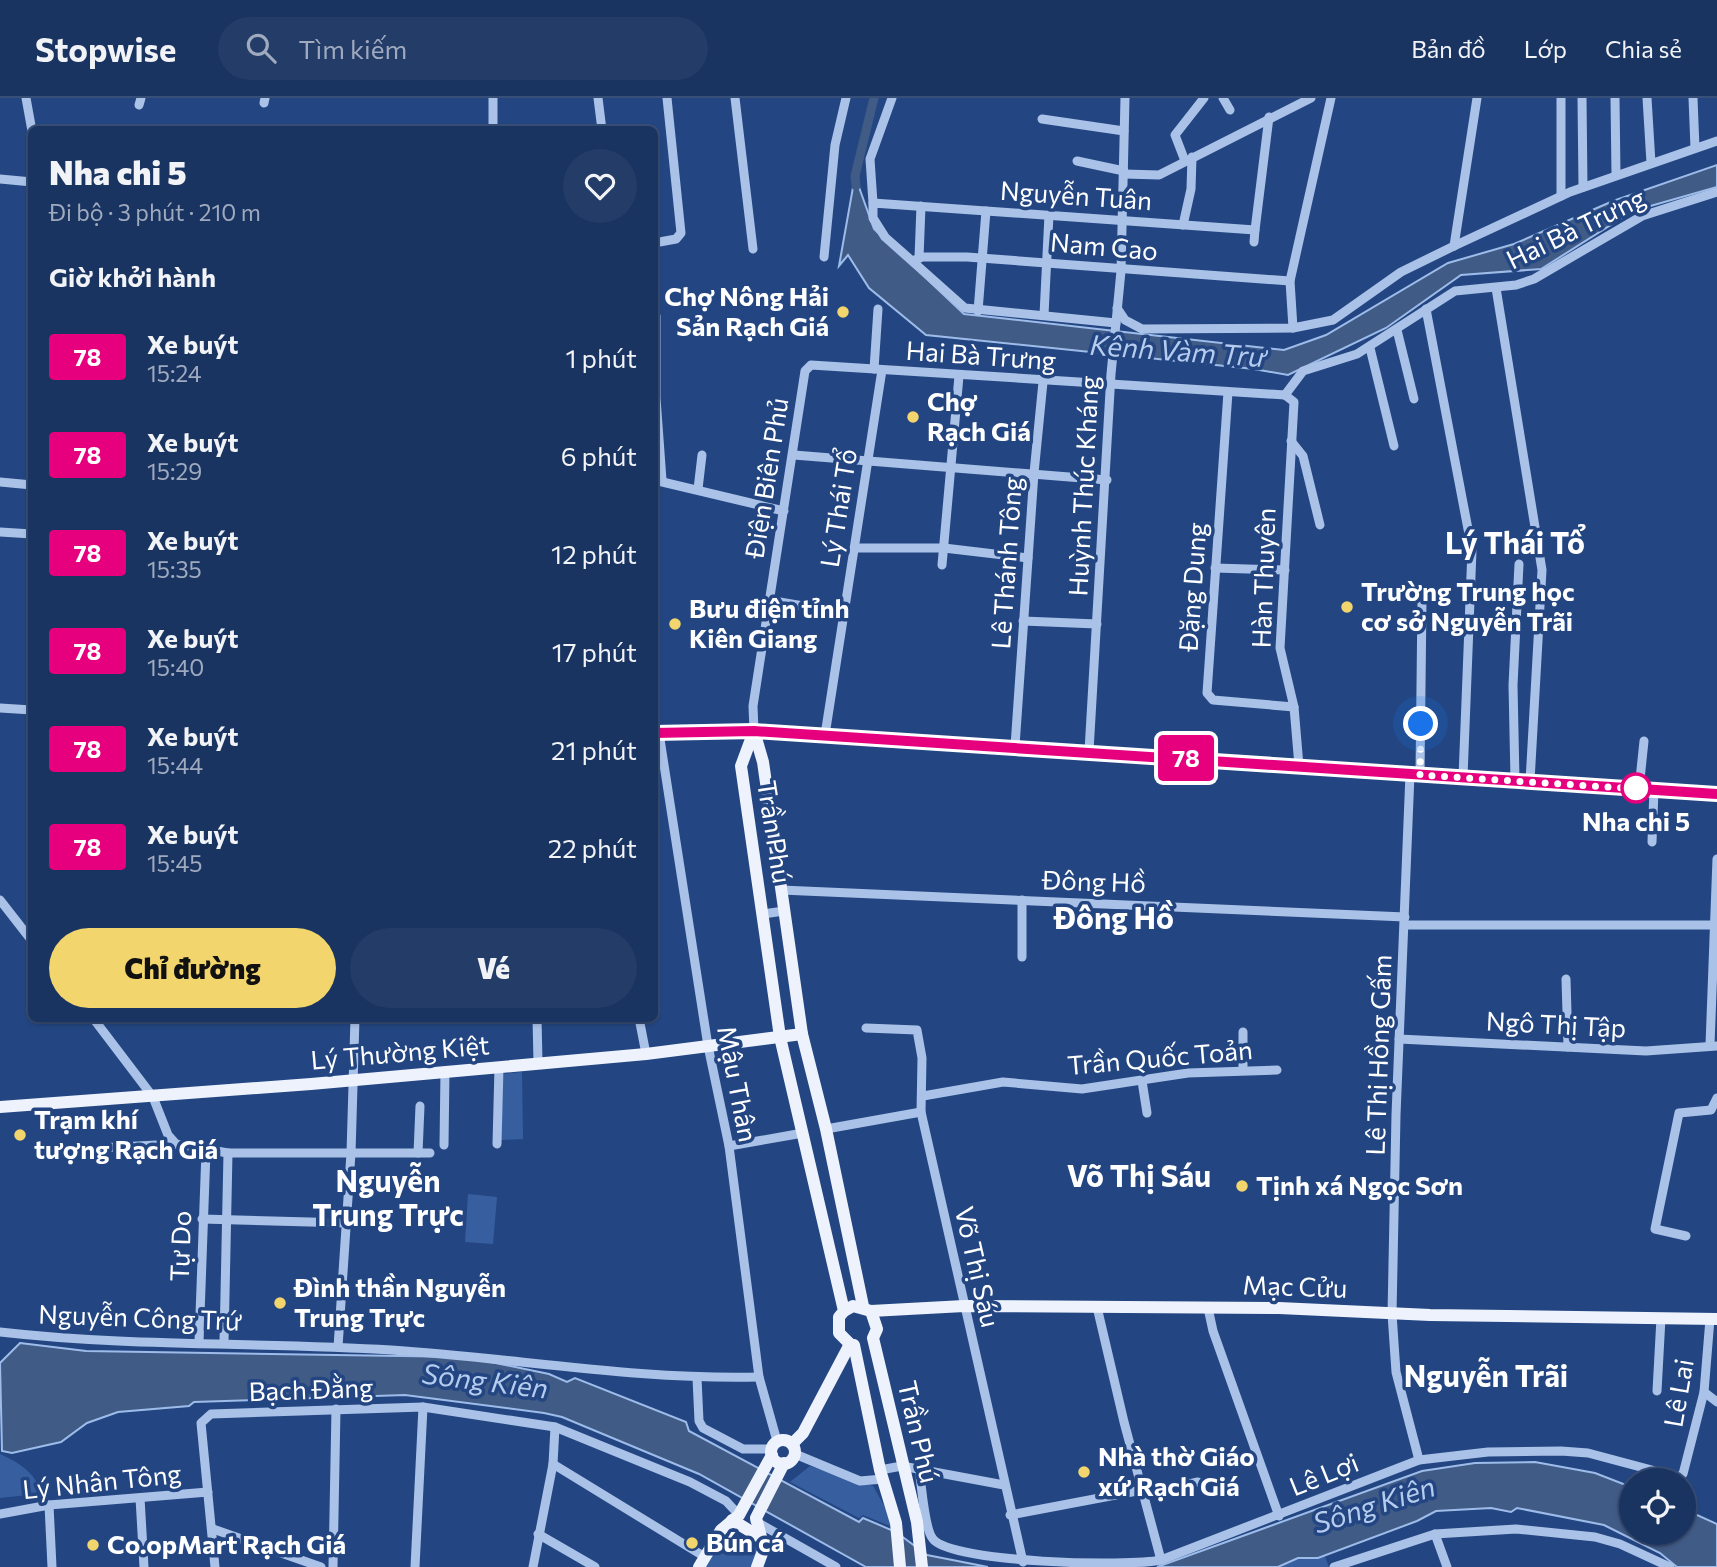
<!DOCTYPE html>
<html lang="vi">
<meta charset="utf-8">
<style>
body{margin:0;font-family:Commissioner,sans-serif;background:#233c68;color:#f1f3f6;height:100vh;display:flex;flex-direction:column;font-size:26px;white-space:nowrap}
*{box-sizing:border-box;margin:0}
p{font-size:23px;color:#9faabe}
.icon{flex:none;width:38px;height:38px;fill:none;stroke:currentColor;stroke-width:2;stroke-linecap:round;stroke-linejoin:round}
.map{position:relative;flex:1;overflow:hidden}
.drawer{position:absolute;left:28px;top:28px;width:630px;height:896px;display:flex;flex-direction:column;background:#1a3462;border-radius:10px;box-shadow:0 2px 5px #0004,0 0 0 2px #384f77}
.drawer>*{flex:none}
.badge{padding:0 14px;border-radius:5px;font-size:24px;line-height:46px}
.controls{position:absolute;left:1619px;top:1370px;display:grid;gap:14px}
.controls a{display:grid;place-items:center;width:77px;height:77px;border-radius:50%;background:#1a3462;box-shadow:0 2px 5px #0004,0 0 0 2px #384f77;font-size:35px}
.you{position:absolute;width:35px;height:35px;margin:-18px;border:5px solid #fff;border-radius:50%;background:#1a73e8;box-shadow:0 0 0 10px #1a73e833}
.map>.badge{position:absolute;translate:-50% -50%;box-shadow:0 0 0 4px #fff}
h2{padding:0 21px;font-size:26px;line-height:63px}
.round{display:grid;place-items:center;flex:none;width:74px;height:74px;border-radius:37px;background:#233c68}
.summary{display:flex;align-items:center;justify-content:space-between;height:119px;padding:0 21px}
h1{font-size:33px;font-weight:800;line-height:52px}
.button{display:flex;gap:14px;margin-top:auto;padding:14px 21px}
.button a{flex:1;height:80px;border-radius:42px;background:#f3d56d;color:#111;font-size:28px;font-weight:800;line-height:80px;text-align:center}
.button a+a{background:#233c68;color:#f1f3f6}
ul{padding:0;list-style:none}
li{display:flex;align-items:center;gap:21px;height:98px;padding:0 21px}
li div{flex:1}
li b{display:block;font-size:26px}
li em{font-style:normal}
li .badge{min-width:77px;font-weight:700;text-align:center}
header{display:flex;align-items:center;gap:42px;box-sizing:border-box;height:98px;padding:0 35px;background:#1a3462;border-bottom:2px solid #384f77}
header strong{font-size:33px}
nav{display:flex;gap:38px;margin-inline-start:auto;font-size:24px}
.search{width:490px;height:63px;background:#233c68;display:flex;align-items:center;gap:18px;box-sizing:border-box;padding:0 24px;border-radius:38px;color:#9faabe;font-size:26px}
.map>svg:first-child{display:block}
.green{fill:#375fa0}
.water{fill:#415b87;stroke:#9ebce9;stroke-width:2}
.lines{fill:none;stroke-linecap:round;stroke-linejoin:round}
.canal{stroke:#415b87;stroke-width:9}
.minor{stroke:#aac2e8;stroke-width:9}
.major{stroke:#edf2fd;stroke-width:12}
.line-casing{stroke:#fff;stroke-width:16}
.line{stroke:#e6007e;stroke-width:10}
.walk{stroke:#fff;stroke-width:7;stroke-dasharray:0 12.6}
.poi-dot{fill:#f3d56d;stroke:#234682;stroke-width:2.5}
.stop-dot{fill:#fff;stroke:#e6007e;stroke-width:3.5}
.labels{text-anchor:middle;stroke-width:7;stroke-linejoin:round;paint-order:stroke}
.street-label{font-size:26px;fill:#fff;stroke:#234682}
.poi-label{font-size:26px;font-weight:bold;fill:#fff;stroke:#234682;text-anchor:start}
.stop-label{font-size:26px;font-weight:bold;fill:#fff;stroke:#234682}
.water-label{font-size:28px;font-style:italic;fill:#b6ccef;stroke:#234682}
.quarter-label{font-size:30px;font-weight:bold;fill:#fff;stroke:#234682}
</style>
<header>
<strong>Stopwise</strong>
<div class="search"><svg class="icon" aria-label="search" viewBox="0 0 24 24"><circle cx="10" cy="10" r="6"/><path d="M15 15l6 6"/></svg>Tìm kiếm</div>
<nav><a>Bản đồ</a><a>Lớp</a><a>Chia sẻ</a></nav>
</header>
<div class="map">
<svg width="1717" height="1469" viewBox="0 0 1717 1469">
<rect width="100%" height="100%" fill="#234682"/>
<!-- green -->
<g class="green">
<polygon points="522,974 523,1041 501,1042 502,976"/>
<polygon points="468,1096 497,1099 493,1146 465,1144"/>
<path d="M0 1356C14 1362 43 1378 37 1396L0 1400Z"/>
<polygon points="810,1368 873,1388 890,1418 890,1428 863,1417 859,1420 790,1384"/>
<polygon points="729,1432 760,1451 754,1469 703,1469 723,1434"/>
<polygon points="1320,1446 1329,1469 1281,1469 1277,1458"/>
</g>
<!-- water -->
<g class="water">
<polygon points="1717,67 1717,89 1633,113 1541,171 1461,177 1386,230 1288,277 1254,271 926,237 869,190 848,157 839,168 855,78 874,131 964,216 1284,252 1326,237 1448,165 1514,146 1613,103"/>
<polygon points="20,1245 86,1253 466,1259 549,1276 567,1284 575,1280 686,1324 689,1333 859,1424 863,1420 896,1434 927,1457 988,1469 866,1469 699,1376 562,1319 544,1315 405,1297 194,1304 189,1308 118,1314 87,1325 61,1344 12,1355 2,1353 0,1265"/>
<polygon points="1535,1364 1595,1375 1631,1389 1631,1435 1684,1435 1684,1411 1717,1426 1717,1469 1677,1469 1660,1455 1604,1427 1517,1410 1511,1414 1491,1410 1436,1413 1417,1423 1318,1460 1298,1460 1278,1469 1157,1469 1422,1373 1475,1365"/>
</g>
<g class="lines">
<!-- canal -->
<polyline class="canal" points="856,88 855,78 874,0"/>
<!-- minor -->
<g class="minor">
<polyline points="26,0 32,33"/>
<polyline points="598,0 602,32"/>
<polyline points="735,0 753,151"/>
<polyline points="1223,0 1230,12"/>
<polyline points="1561,0 1561,98"/>
<polyline points="1582,0 1583,89"/>
<polyline points="1615,0 1616,77"/>
<polyline points="1647,0 1651,65"/>
<polyline points="1693,0 1695,50"/>
<polyline points="264,5 265,0"/>
<polyline points="139,7 141,0"/>
<polyline points="1042,21 1124,33"/>
<polyline points="493,32 493,0"/>
<polyline points="1077,63 1124,73"/>
<polyline points="1185,63 1175,37 1204,0"/>
<polyline points="1124,76 1159,77 1311,0"/>
<polyline points="0,81 32,84"/>
<polyline points="873,105 870,61 892,0"/>
<polyline points="1183,127 1191,91 1192,59"/>
<polyline points="1255,132 1269,19"/>
<polyline points="654,145 676,141 681,135 667,0"/>
<polyline points="1454,148 1477,0"/>
<polyline points="824,159 835,47 846,0"/>
<polyline points="919,160 921,108"/>
<polyline points="915,162 922,159 967,159 1290,183"/>
<polyline points="1496,190 1542,472 1530,683"/>
<polyline points="1117,210 1125,222 1142,231 1293,230 1333,222 1401,174 1454,148 1570,94 1717,43"/>
<polyline points="1426,211 1472,452 1463,679"/>
<polyline points="978,213 986,113"/>
<polyline points="1044,217 1049,117"/>
<polyline points="656,218 656,300 662,382"/>
<polyline points="1116,225 965,210 885,139 873,120 873,105 1255,132 1254,144"/>
<polyline points="1293,230 1290,183 1331,0"/>
<polyline points="1397,232 1414,301"/>
<polyline points="1370,250 1394,348"/>
<polyline points="874,271 878,211"/>
<polyline points="1228,294 1207,595 1213,602 1294,609"/>
<polyline points="1285,297 1303,273 1357,256 1455,193 1516,187 1534,181 1642,118 1717,94"/>
<polyline points="1285,297 1294,304 1280,550 1294,609 1299,668"/>
<polyline points="1291,343 1303,358 1320,427"/>
<polyline points="794,357 1107,382"/>
<polyline points="654,382 784,413"/>
<polyline points="0,384 32,387"/>
<polyline points="698,391 702,357"/>
<polyline points="0,434 32,436"/>
<polyline points="855,450 944,450 1028,460"/>
<polyline points="942,467 959,278"/>
<polyline points="1215,470 1285,472"/>
<polyline points="768,502 844,515"/>
<polyline points="1023,523 1097,526"/>
<polyline points="0,610 32,612"/>
<polyline points="654,635 754,633 753,608 805,273 811,267 1285,297"/>
<polyline points="659,635 708,948 729,1048 759,1279 777,1343"/>
<polyline points="825,637 882,272"/>
<polyline points="1015,648 1034,375 1043,284"/>
<polyline points="1089,653 1111,276 1121,173 1125,0"/>
<polyline points="1410,676 1396,1017 1392,1216 1396,1274 1419,1362"/>
<polyline points="1420,677 1422,500"/>
<polyline points="1515,682 1513,587 1519,466"/>
<polyline points="1639,691 1644,643"/>
<polyline points="1652,744 1654,692"/>
<polyline points="781,792 1405,819"/>
<polyline points="0,802 32,843"/>
<polyline points="763,816 784,813"/>
<polyline points="1405,827 1712,827"/>
<polyline points="1022,859 1022,802"/>
<polyline points="1566,881 1568,949"/>
<polyline points="93,920 153,999 168,1037 176,1046 228,1055 430,1055"/>
<polyline points="537,920 538,965"/>
<polyline points="639,920 646,956"/>
<polyline points="866,930 917,932 922,960 921,1014 1023,1464"/>
<polyline points="1399,941 1646,953 1717,948"/>
<polyline points="1710,947 1717,761"/>
<polyline points="1243,972 1243,934"/>
<polyline points="1142,983 1147,1015"/>
<polyline points="923,998 1003,984 1082,991 1188,975 1277,972"/>
<polyline points="826,1031 921,1014"/>
<polyline points="497,1046 499,969"/>
<polyline points="444,1047 445,973"/>
<polyline points="729,1048 803,1035"/>
<polyline points="99,1050 176,1046"/>
<polyline points="418,1055 420,1008"/>
<polyline points="202,1121 347,1125"/>
<polyline points="1686,1138 1655,1131 1679,1015 1711,1012 1717,1000"/>
<polyline points="1097,1209 1124,1324 1161,1462"/>
<polyline points="1208,1210 1213,1233 1279,1418"/>
<path d="M0 1234C130 1249 260 1244 391 1252 514 1260 636 1282 759 1279"/>
<polyline points="199,1244 206,1053"/>
<polyline points="224,1244 228,1055"/>
<polyline points="338,1249 351,1055 355,920"/>
<polyline points="697,1280 699,1323 703,1330 743,1351 772,1351"/>
<polyline points="1657,1293 1661,1220"/>
<polyline points="1704,1294 1717,1304"/>
<polyline points="795,1356 860,1383 883,1381"/>
<polyline points="553,1366 705,1459"/>
<polyline points="880,1372 902,1368 1004,1387"/>
<path d="M919 1372C922 1387 924 1431 933 1441 952 1465 1130 1469 1161 1462L1419 1362 1488 1354 1561 1353 1588 1355 1678 1379 1683 1376 1704 1294 1710 1221"/>
<polyline points="1143,1396 1198,1384"/>
<polyline points="140,1400 144,1469"/>
<polyline points="49,1407 52,1469"/>
<polyline points="0,1416 49,1407 208,1394"/>
<polyline points="1010,1417 1142,1392"/>
<polyline points="755,1423 836,1469"/>
<polyline points="213,1431 321,1469"/>
<polyline points="538,1436 595,1469"/>
<polyline points="1435,1436 1447,1469"/>
<polyline points="215,1469 201,1325 211,1316 423,1309 555,1329 690,1384 726,1403 739,1417"/>
<polyline points="333,1469 336,1311"/>
<polyline points="415,1469 423,1309"/>
<polyline points="533,1469 553,1366 555,1329"/>
<polyline points="1334,1469 1435,1436 1516,1431 1595,1439 1620,1446 1670,1469"/>
</g>
<!-- major -->
<g class="major">
<polyline points="754,633 1717,696"/>
<polyline points="754,633 741,668 780,939 844,1213 839,1219 839,1235 850,1246"/>
<polyline points="754,633 763,664 802,936 826,1031 863,1208"/>
<polyline points="0,1009 311,986 646,956 802,936"/>
<polyline points="844,1213 853,1208 871,1213 964,1208 1279,1210 1430,1217 1717,1221"/>
<polyline points="871,1213 877,1231 873,1240 917,1424 922,1469"/>
<polyline points="854,1247 880,1372 896,1425 900,1469"/>
<circle cx="783" cy="1354" r="12"/>
<polyline points="792,1346 803,1335 850,1246"/>
<polyline points="732,1422 760,1439"/>
<polyline points="699,1469 721,1432 739,1417 772,1357"/>
<polyline points="757,1469 764,1450 756,1420 784,1365"/>
</g>
</g>
<g class="lines">
<defs>
<polyline id="line" points="654,635 754,633 1717,696"/>
</defs>
<!-- line casing -->
<use href="#line" class="line-casing"/>
<!-- line -->
<use href="#line" class="line"/>
<!-- walk -->
<polyline class="walk" points="1421,626 1420,677 1639,691 1636,690"/>
</g>
<!-- markers -->
<g class="poi-dot">
<circle cx="843" cy="214" r="7"/>
<circle cx="913" cy="319" r="7"/>
<circle cx="1347" cy="509" r="7"/>
<circle cx="675" cy="526" r="7"/>
<circle cx="20" cy="1037" r="7"/>
<circle cx="1242" cy="1088" r="7"/>
<circle cx="280" cy="1205" r="7"/>
<circle cx="1084" cy="1374" r="7"/>
<circle cx="692" cy="1445" r="7"/>
<circle cx="93" cy="1447" r="7"/>
</g>
<circle class="stop-dot" cx="1636" cy="690" r="14"/>
<g class="labels">
<!-- street labels -->
<g class="street-label">
<text transform="translate(1076 98) rotate(4)" y="9">Nguyễn Tuân</text>
<text transform="translate(1576 131) rotate(-26)" y="9">Hai Bà Trưng</text>
<text transform="translate(1104 149) rotate(5)" y="9">Nam Cao</text>
<text transform="translate(981 258) rotate(4)" y="9">Hai Bà Trưng</text>
<text transform="translate(767 380) rotate(-81)" y="9">Điện Biên Phủ</text>
<text transform="translate(1084 388) rotate(-87)" y="9">Huỳnh Thúc Kháng</text>
<text transform="translate(839 410) rotate(-81)" y="9">Lý Thái Tổ</text>
<text transform="translate(1007 465) rotate(-86)" y="9">Lê Thánh Tông</text>
<text transform="translate(1264 480) rotate(-88)" y="9">Hàn Thuyên</text>
<text transform="translate(1193 489) rotate(-86)" y="9">Đặng Dung</text>
<text transform="translate(774 734) rotate(81)" y="9">Trần Phú</text>
<text transform="translate(1094 784) rotate(2)" y="9">Đông Hồ</text>
<text transform="translate(1556 927) rotate(3)" y="9">Ngô Thị Tập</text>
<text transform="translate(400 955) rotate(-5)" y="9">Lý Thường Kiệt</text>
<text transform="translate(1379 957) rotate(-88)" y="9">Lê Thị Hồng Gấm</text>
<text transform="translate(1160 960) rotate(-5)" y="9">Trần Quốc Toản</text>
<text transform="translate(737 986) rotate(79)" y="9">Mậu Thân</text>
<text transform="translate(181 1148) rotate(-88)" y="9">Tự Do</text>
<text transform="translate(977 1169) rotate(77)" y="9">Võ Thị Sáu</text>
<text transform="translate(1295 1189) rotate(2)" y="9">Mạc Cửu</text>
<text transform="translate(140 1220) rotate(2)" y="9">Nguyễn Công Trứ</text>
<text transform="translate(311 1292) rotate(-2)" y="9">Bạch Đằng</text>
<text transform="translate(1679 1295) rotate(-80)" y="9">Lê Lai</text>
<text transform="translate(918 1334) rotate(77)" y="9">Trần Phú</text>
<text transform="translate(1324 1377) rotate(-22)" y="9">Lê Lợi</text>
<text transform="translate(102 1384) rotate(-6)" y="9">Lý Nhân Tông</text>
</g>
<!-- poi labels -->
<g class="poi-label">
<text x="829" y="208" text-anchor="end">Chợ Nông Hải<tspan x="829" dy="30">Sản Rạch Giá</tspan></text>
<text x="927" y="313">Chợ<tspan x="927" dy="30">Rạch Giá</tspan></text>
<text x="1361" y="503">Trường Trung học<tspan x="1361" dy="30">cơ sở Nguyễn Trãi</tspan></text>
<text x="689" y="520">Bưu điện tỉnh<tspan x="689" dy="30">Kiên Giang</tspan></text>
<text x="34" y="1031">Trạm khí<tspan x="34" dy="30">tượng Rạch Giá</tspan></text>
<text x="1256" y="1097">Tịnh xá Ngọc Sơn</text>
<text x="294" y="1199">Đình thần Nguyễn<tspan x="294" dy="30">Trung Trực</tspan></text>
<text x="1098" y="1368">Nhà thờ Giáo<tspan x="1098" dy="30">xứ Rạch Giá</tspan></text>
<text x="706" y="1454">Bún cá</text>
<text x="107" y="1456">Co.opMart Rạch Giá</text>
</g>
<!-- stop labels -->
<g class="stop-label">
<text x="1636" y="733">Nha chi 5</text>
</g>
<!-- water labels -->
<g class="water-label">
<text transform="translate(1178 253) rotate(4)" y="10">Kênh Vàm Trư</text>
<text transform="translate(485 1283) rotate(7)" y="10">Sông Kiên</text>
<text transform="translate(1374 1407) rotate(-18)" y="10">Sông Kiên</text>
</g>
<!-- quarter labels -->
<g class="quarter-label">
<text x="1515" y="456">Lý Thái Tổ</text>
<text x="1114" y="831">Đông Hồ</text>
<text x="1139" y="1089">Võ Thị Sáu</text>
<text x="388" y="1094">Nguyễn<tspan x="388" dy="34">Trung Trực</tspan></text>
<text x="1486" y="1289">Nguyễn Trãi</text>
</g>
</g>
</svg>
<div class="controls">
<a><svg class="icon" aria-label="locate" viewBox="0 0 24 24"><circle cx="12" cy="12" r="6"/><path d="M12 2v4M12 18v4M2 12h4M18 12h4"/></svg></a>
</div>
<div class="you" style="left:1421px;top:626px"></div>
<b class="badge" style="left:1186px;top:660px;background:#e6007e;color:#fff">78</b>
<section class="drawer">
<div class="summary"><div><h1>Nha chi 5</h1><p>Đi bộ · 3 phút · 210 m</p></div><a class="round"><svg class="icon" aria-label="heart" viewBox="0 0 24 24"><path d="M12 20l-8-8c-3-5 5-10 8-4 3-6 11-1 8 4z"/></svg></a></div>
<h2>Giờ khởi hành</h2>
<ul>
<li><span class="badge" style="background:#e6007e;color:#fff">78</span><div><b>Xe buýt</b><p>15:24</p></div><em>1 phút</em></li>
<li><span class="badge" style="background:#e6007e;color:#fff">78</span><div><b>Xe buýt</b><p>15:29</p></div><em>6 phút</em></li>
<li><span class="badge" style="background:#e6007e;color:#fff">78</span><div><b>Xe buýt</b><p>15:35</p></div><em>12 phút</em></li>
<li><span class="badge" style="background:#e6007e;color:#fff">78</span><div><b>Xe buýt</b><p>15:40</p></div><em>17 phút</em></li>
<li><span class="badge" style="background:#e6007e;color:#fff">78</span><div><b>Xe buýt</b><p>15:44</p></div><em>21 phút</em></li>
<li><span class="badge" style="background:#e6007e;color:#fff">78</span><div><b>Xe buýt</b><p>15:45</p></div><em>22 phút</em></li>
</ul>
<div class="button"><a>Chỉ đường</a><a>Vé</a></div>
</section>
</div>
